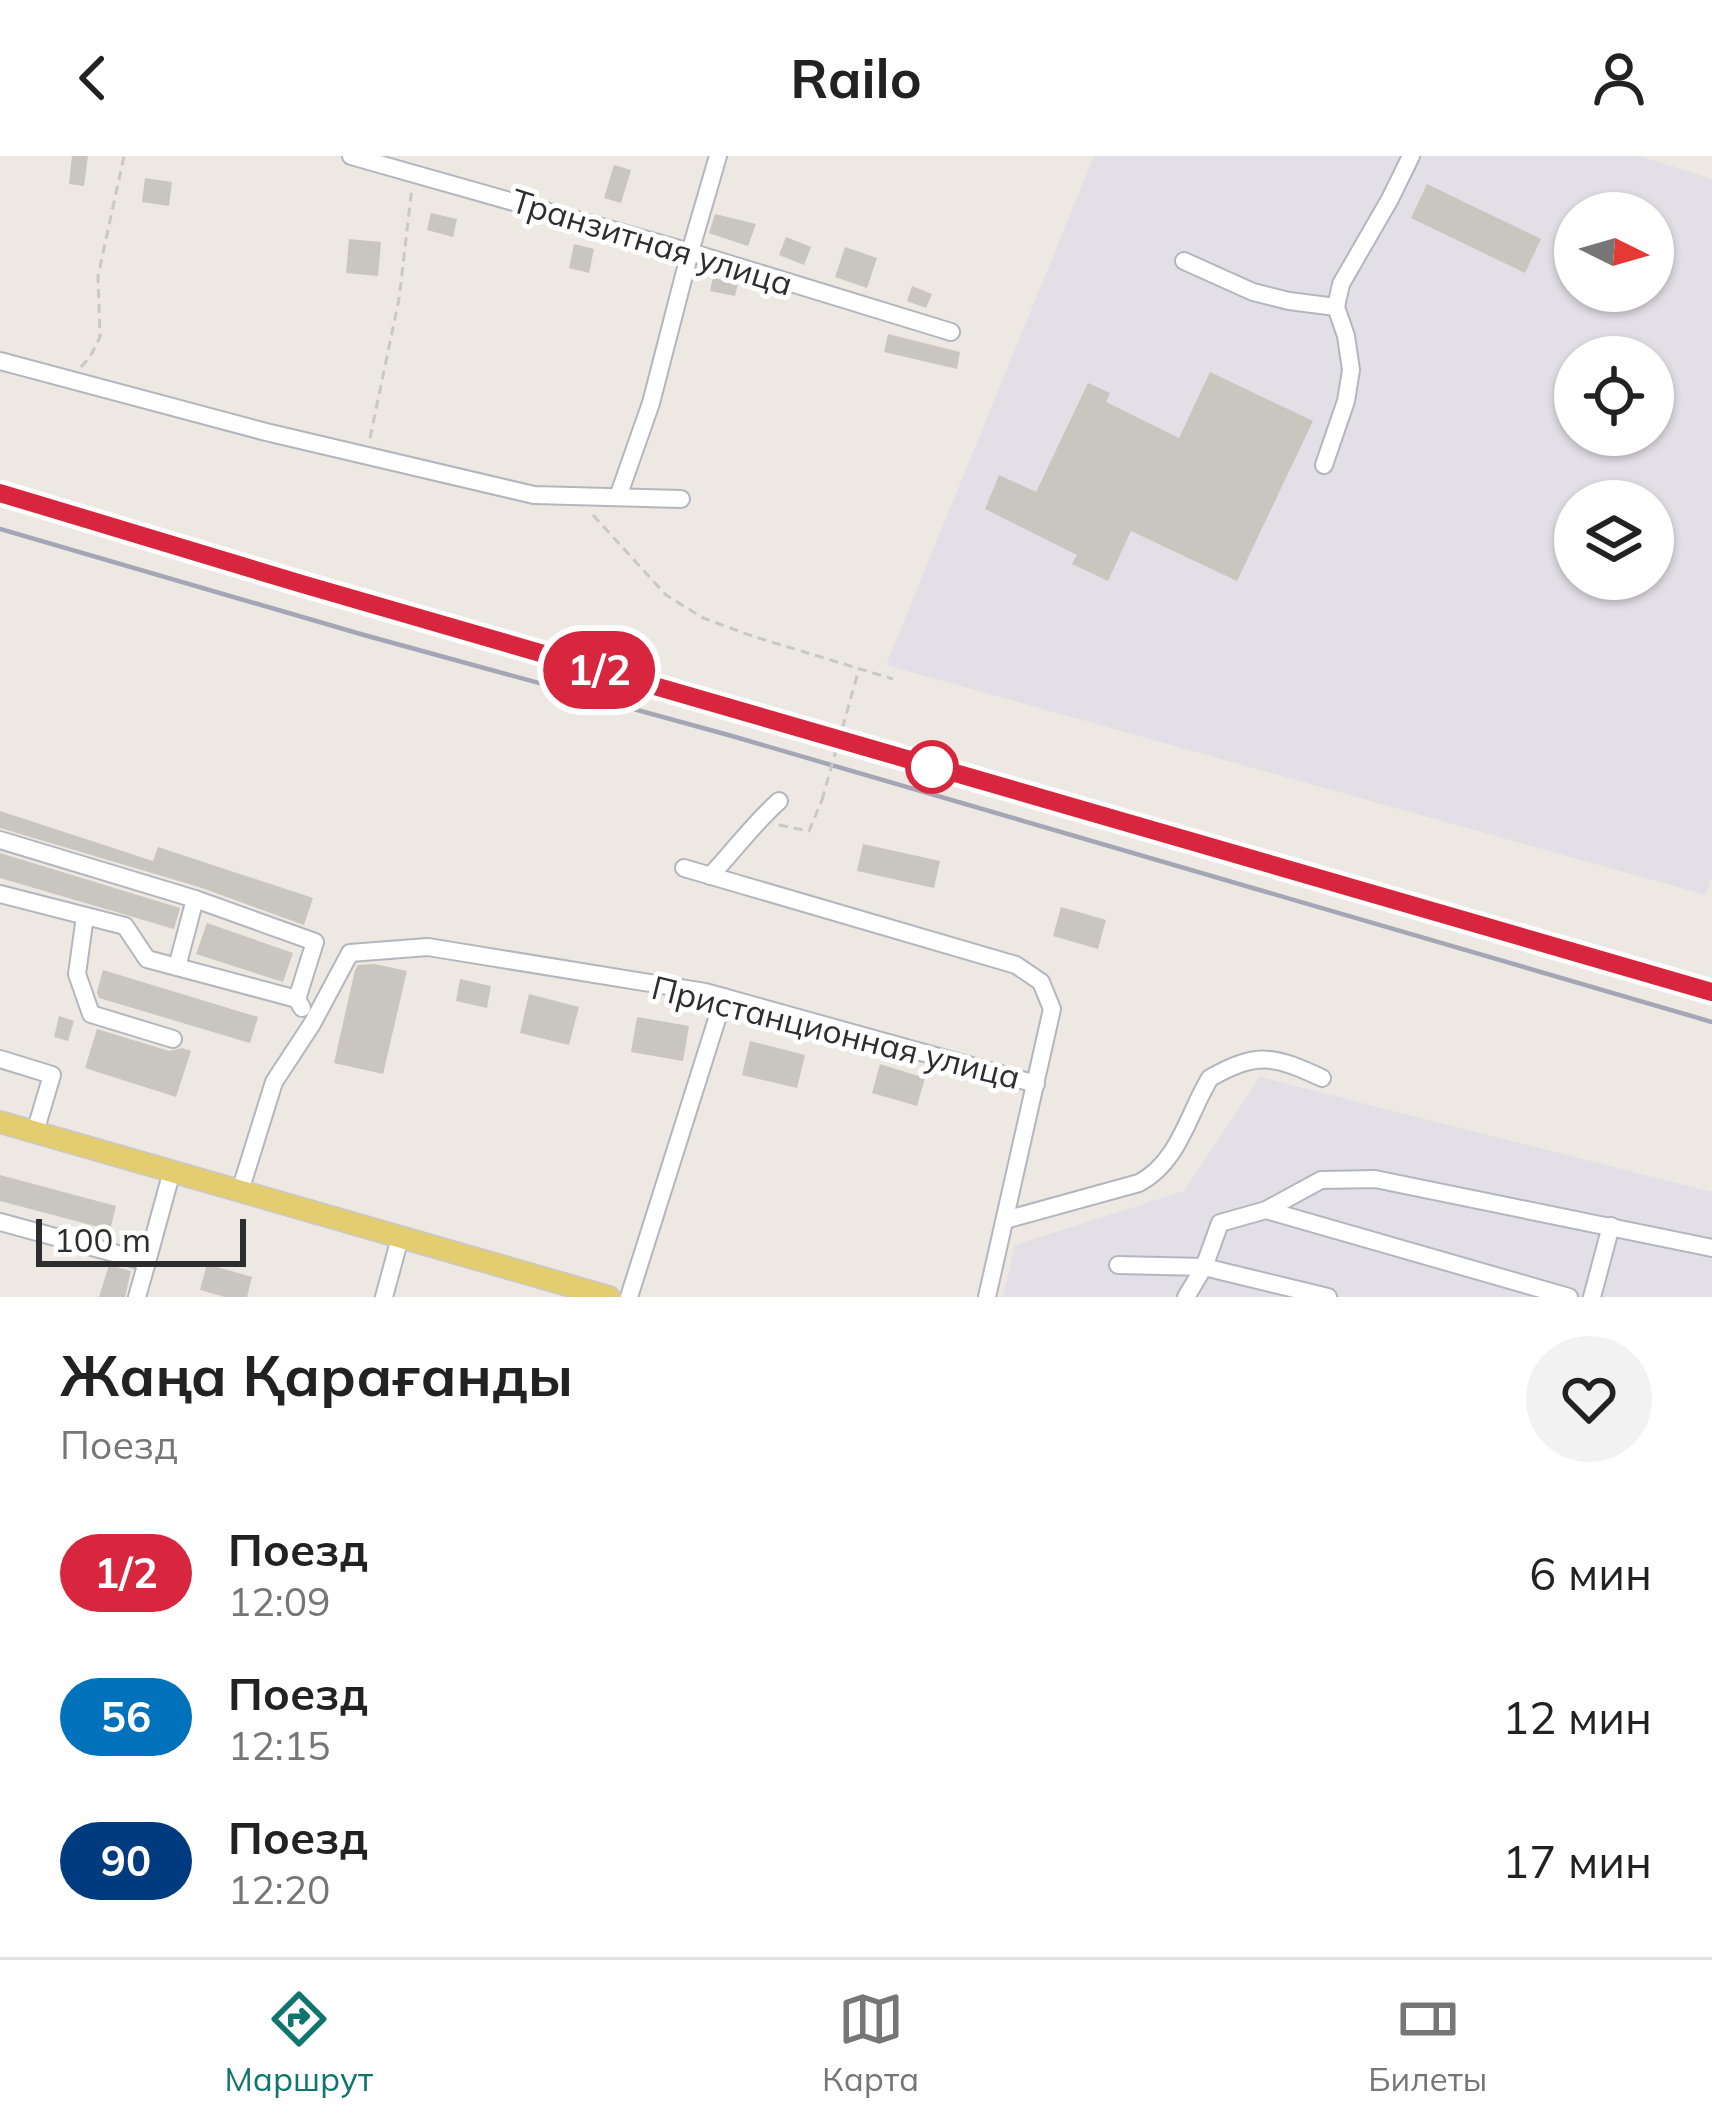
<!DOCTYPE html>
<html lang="ru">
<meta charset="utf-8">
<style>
body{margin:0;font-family:Mulish,sans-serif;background:#f2f2f2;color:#222;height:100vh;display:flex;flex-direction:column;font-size:45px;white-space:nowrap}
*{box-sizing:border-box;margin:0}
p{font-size:39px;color:#767676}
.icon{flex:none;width:66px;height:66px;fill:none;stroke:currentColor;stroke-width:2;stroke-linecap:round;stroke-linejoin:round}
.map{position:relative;height:1141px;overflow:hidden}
.drawer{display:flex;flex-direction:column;background:#fff;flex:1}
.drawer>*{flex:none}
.badge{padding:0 24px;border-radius:39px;font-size:42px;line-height:78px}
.needle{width:78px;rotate:95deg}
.tools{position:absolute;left:1554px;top:36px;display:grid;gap:24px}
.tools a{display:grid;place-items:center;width:120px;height:120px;border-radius:50%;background:#fff;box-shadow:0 3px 9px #0004;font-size:60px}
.scale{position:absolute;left:36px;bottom:30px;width:210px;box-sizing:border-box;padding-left:12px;border:6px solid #2d2d2d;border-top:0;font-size:33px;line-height:42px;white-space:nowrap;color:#2d2d2d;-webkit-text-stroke:9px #fff;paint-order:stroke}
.map>.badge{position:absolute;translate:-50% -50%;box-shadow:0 0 0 6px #fff}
.round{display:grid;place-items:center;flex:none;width:126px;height:126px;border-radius:63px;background:#f2f2f2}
.overview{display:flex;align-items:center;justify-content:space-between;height:204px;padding:0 60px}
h1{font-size:57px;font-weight:700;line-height:90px}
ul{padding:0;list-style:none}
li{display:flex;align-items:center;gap:36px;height:144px;padding:0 60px}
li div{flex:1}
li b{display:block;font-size:45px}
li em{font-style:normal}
li .badge{min-width:132px;font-weight:700;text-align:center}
header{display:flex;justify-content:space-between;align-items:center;height:156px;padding:0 60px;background:#fff;font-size:54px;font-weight:700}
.dock{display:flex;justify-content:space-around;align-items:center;height:168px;border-top:3px solid #e0e0e0;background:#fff;font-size:33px;color:#767676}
.dock a{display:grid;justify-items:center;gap:6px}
.dock .selected{color:#0f766e}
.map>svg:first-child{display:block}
.industrial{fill:#e2e0e6;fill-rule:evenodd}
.building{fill:#c9c6bf}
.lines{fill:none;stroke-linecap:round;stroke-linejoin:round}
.minor-casing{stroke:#b4b6bf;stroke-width:20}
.major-casing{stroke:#c8c8c8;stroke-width:24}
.path{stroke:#c8c8c8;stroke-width:3;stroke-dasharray:9 6;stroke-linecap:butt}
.minor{stroke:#fff;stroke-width:16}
.major{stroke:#e3cd70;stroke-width:21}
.rail{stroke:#a4a6b5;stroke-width:4.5}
.path-bridge{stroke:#c8c8c8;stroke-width:3;stroke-dasharray:9 6;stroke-linecap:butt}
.line-casing{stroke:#fff;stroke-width:27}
.line{stroke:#d7263d;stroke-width:18}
.stop-dot{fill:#fff;stroke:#d7263d;stroke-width:6}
.labels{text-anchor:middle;stroke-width:10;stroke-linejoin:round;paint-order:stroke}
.street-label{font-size:33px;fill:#2d2d2d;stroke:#fff}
</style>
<header><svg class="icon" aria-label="back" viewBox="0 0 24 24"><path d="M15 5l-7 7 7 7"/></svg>Railo<svg class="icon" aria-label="person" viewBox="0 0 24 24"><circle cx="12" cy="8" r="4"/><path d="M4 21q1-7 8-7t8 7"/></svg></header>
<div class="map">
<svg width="1712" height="1141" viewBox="0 0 1712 1141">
<rect width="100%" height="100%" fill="#ede8e1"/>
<!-- industrial -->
<g class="industrial">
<path d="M1094 0H1640L1712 23V720L1706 739 886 509ZM1575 57H1653V135H1575ZM1575 201H1653V279H1575ZM1575 345H1653V423H1575Z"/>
<polygon points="1260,921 1712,1036 1712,1141 1003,1141 1015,1089 1184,1035"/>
</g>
<!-- building -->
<g class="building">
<polygon points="72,0 88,0 84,30 69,28"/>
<polygon points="614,9 631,14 621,47 604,42"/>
<polygon points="145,22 172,26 169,50 142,46"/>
<polygon points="1427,28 1541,83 1525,117 1411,62"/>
<polygon points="431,57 457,63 453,81 427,74"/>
<polygon points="715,58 756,68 748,90 709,77"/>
<polygon points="786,81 811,91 804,109 779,99"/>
<polygon points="349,83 381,86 378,120 346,117"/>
<polygon points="574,88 594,93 589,117 569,112"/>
<polygon points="845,91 877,102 867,132 835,121"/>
<polygon points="713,122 738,127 735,140 710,135"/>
<polygon points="912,130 932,138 926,152 907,145"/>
<polygon points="888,178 960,196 957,213 884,196"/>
<polygon points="1210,216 1313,265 1237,425 1131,375 1108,425 1072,408 1077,399 985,353 999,319 1036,336 1088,227 1110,237 1106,246 1179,282"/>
<polygon points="0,655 153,705 158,691 313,742 304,769 199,731 0,672"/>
<polygon points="863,688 940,705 934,732 857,715"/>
<polygon points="0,697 180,752 174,773 0,722"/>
<polygon points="1061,751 1106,764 1098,793 1053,780"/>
<polygon points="207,767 293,797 283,826 196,798"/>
<polygon points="375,808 407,815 383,918 334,907 355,814 358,809"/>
<polygon points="103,814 258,861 250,887 99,842 97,836"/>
<polygon points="460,823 491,830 487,852 456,845"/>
<polygon points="529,838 579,851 569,889 520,877"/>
<polygon points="59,860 74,865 68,885 54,881"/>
<polygon points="637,861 689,870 683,905 631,896"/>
<polygon points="97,873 169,895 182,892 191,895 176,941 85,912"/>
<polygon points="750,885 805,899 797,932 742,919"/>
<polygon points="880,908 925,922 917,950 872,937"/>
<polygon points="0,1019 116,1050 110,1074 0,1045"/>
<polygon points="207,1108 252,1121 247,1141 225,1141 200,1134"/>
<polygon points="109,1109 131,1115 125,1141 99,1141"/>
</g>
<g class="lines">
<defs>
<g id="minor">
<polyline points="351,0 690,96 951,176"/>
<polyline points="1184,105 1253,136 1289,145 1336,151"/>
<polyline points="0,205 266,276 534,339 681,343"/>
<polyline points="1324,309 1346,245 1351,214 1346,180 1336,151 1341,128 1390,43 1411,0"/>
<polyline points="618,341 651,247 690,96 718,0"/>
<polyline points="0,684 195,743 315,786 297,843"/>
<polyline points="684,712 1016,809 1041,826 1052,853 987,1141"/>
<path d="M710 720C734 695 753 668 779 645"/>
<polyline points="0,738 125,770 147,803 297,843 302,852"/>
<polyline points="85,760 77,818 91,858 173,883"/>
<polyline points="177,811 195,743"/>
<polyline points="0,903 52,919 35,976"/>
<polyline points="240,1035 274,926 312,868 350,797 428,791 705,836 1036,928"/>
<polyline points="1266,1054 1569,1141"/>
<path d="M1005 1064 1139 1027C1179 1006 1188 958 1210 922 1258 895 1274 900 1322 922"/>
<polyline points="0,1066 147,1106 172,1015"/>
<polyline points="1118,1109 1204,1111 1328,1141"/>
<polyline points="137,1141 147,1106"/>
<polyline points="384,1141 400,1082"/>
<polyline points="629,1141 724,841"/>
<polyline points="1186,1141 1204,1111 1220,1067 1266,1054 1321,1024 1375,1023 1712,1092"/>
<polyline points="1592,1141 1611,1070"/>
</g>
<polyline id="major" points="0,966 609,1141"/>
</defs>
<!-- minor casing -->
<use href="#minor" class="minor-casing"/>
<!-- major casing -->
<use href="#major" class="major-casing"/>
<!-- path -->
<g class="path">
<polyline points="81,211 90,201 100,181 98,120 124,0"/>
<polyline points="370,282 399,143 412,31"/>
<polyline points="593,359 666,439 703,462 755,481 893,523"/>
<polyline points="779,669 809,675 822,644"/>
</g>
<!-- minor -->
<use href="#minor" class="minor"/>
<!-- major -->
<use href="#major" class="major"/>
<!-- rail -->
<g class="rail">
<polyline points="0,337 256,415 1712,836"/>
<polyline points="0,373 364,479 732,580 1712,866"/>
</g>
<!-- path-bridge -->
<polyline class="path-bridge" points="822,644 859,513"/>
</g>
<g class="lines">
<defs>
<polyline id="line" points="0,337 302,428 1712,836"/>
</defs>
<!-- line casing -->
<use href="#line" class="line-casing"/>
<!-- line -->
<use href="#line" class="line"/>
</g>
<!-- markers -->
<circle class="stop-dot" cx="932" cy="611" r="24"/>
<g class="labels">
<!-- street labels -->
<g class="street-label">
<text transform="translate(652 86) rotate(17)" y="12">Транзитная улица</text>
<text transform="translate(836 876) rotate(14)" y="12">Пристанционная улица</text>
</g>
</g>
</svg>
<div class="tools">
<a><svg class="needle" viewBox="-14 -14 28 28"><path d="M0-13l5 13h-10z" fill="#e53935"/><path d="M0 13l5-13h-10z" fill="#767676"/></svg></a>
<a><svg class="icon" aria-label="locate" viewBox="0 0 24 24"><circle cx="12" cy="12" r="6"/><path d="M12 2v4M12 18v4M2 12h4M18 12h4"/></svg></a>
<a><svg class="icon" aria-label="layers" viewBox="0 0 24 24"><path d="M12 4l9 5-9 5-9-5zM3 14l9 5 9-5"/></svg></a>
</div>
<div class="scale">100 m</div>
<b class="badge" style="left:599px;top:514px;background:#d7263d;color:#fff">1/2</b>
</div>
<section class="drawer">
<div class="overview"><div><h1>Жаңа Қарағанды</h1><p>Поезд</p></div><a class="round"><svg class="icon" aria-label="heart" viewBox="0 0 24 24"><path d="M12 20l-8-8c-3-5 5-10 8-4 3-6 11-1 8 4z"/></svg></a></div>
<ul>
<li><span class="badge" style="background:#d7263d;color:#fff">1/2</span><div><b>Поезд</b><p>12:09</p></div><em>6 мин</em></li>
<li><span class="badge" style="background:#0072bc;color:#fff">56</span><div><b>Поезд</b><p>12:15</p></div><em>12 мин</em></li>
<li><span class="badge" style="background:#003b80;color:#fff">90</span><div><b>Поезд</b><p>12:20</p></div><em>17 мин</em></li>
</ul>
</section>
<nav class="dock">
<a class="selected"><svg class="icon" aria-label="directions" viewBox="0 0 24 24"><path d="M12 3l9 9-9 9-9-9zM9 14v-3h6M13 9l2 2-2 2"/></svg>Маршрут</a>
<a><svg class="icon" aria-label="map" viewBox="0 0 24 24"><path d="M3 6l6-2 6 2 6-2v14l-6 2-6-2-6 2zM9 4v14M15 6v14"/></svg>Карта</a>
<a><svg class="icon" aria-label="tickets" viewBox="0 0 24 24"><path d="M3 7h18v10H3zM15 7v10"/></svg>Билеты</a>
</nav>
